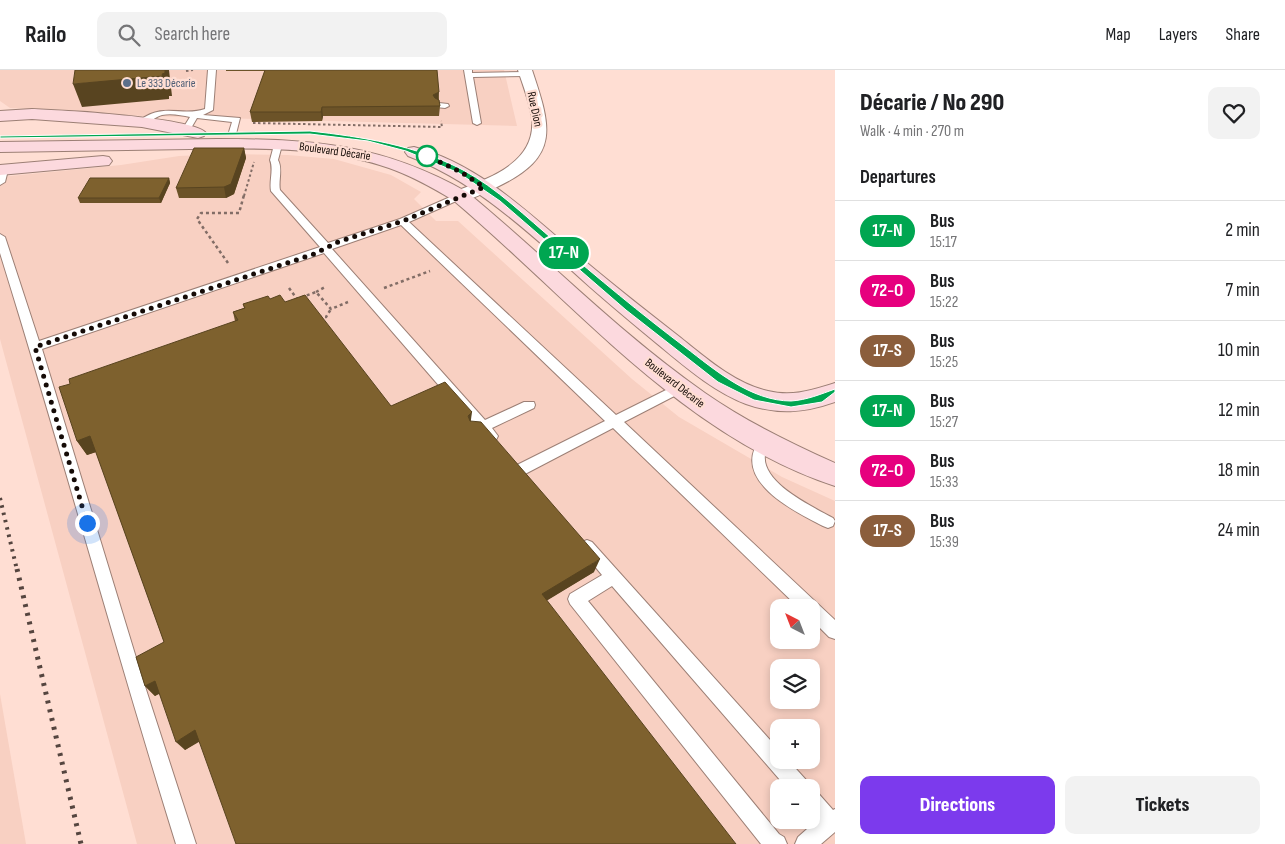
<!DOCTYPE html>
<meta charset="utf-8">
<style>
body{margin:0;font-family:"Sofia Sans Condensed",sans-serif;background:#f2f2f2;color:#202124;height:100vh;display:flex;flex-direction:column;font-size:19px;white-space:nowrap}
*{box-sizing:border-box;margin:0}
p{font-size:16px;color:#757577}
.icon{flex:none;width:28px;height:28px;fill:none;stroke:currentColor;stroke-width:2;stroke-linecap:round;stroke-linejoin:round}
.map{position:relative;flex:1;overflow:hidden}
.drawer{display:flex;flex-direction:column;background:#fff;width:450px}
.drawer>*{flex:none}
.badge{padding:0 10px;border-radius:16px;font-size:18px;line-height:32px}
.needle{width:32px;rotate:318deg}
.fabs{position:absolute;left:770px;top:529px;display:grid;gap:10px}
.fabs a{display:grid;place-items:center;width:50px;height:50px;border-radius:10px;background:#fff;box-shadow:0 2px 8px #0003;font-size:25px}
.you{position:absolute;width:25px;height:25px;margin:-12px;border:4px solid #fff;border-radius:50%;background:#1a73e8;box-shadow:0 0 0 8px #1a73e833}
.map>.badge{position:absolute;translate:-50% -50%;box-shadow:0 0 0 2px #fff}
h2{padding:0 25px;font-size:19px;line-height:45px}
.round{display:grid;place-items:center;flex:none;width:52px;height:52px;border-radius:10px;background:#f2f2f2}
.overview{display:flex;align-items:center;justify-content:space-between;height:85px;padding:0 25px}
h1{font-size:24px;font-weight:800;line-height:38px}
.primary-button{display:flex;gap:10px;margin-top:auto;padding:10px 25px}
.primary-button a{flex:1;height:58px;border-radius:10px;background:#7c3aed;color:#fff;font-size:20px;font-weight:800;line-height:58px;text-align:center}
.primary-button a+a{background:#f2f2f2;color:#202124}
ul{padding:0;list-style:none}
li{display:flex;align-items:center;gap:15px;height:60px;padding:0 25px;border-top:1px solid #e0e0e0}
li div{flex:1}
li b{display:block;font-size:19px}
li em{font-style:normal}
li .badge{min-width:55px;font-weight:700;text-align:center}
header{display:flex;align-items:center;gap:30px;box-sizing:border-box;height:70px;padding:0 25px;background:#fff;border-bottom:1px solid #e0e0e0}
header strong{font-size:24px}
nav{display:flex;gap:28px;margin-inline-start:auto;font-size:18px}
.search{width:350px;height:45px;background:#f2f2f2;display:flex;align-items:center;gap:12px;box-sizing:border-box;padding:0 18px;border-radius:10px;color:#757577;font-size:19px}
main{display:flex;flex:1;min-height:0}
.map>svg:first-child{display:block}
.built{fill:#f8d0c2;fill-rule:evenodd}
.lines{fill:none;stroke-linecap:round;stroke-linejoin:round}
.lane-casing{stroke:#9c7f75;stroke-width:2}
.street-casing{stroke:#9c7f75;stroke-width:2}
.secondary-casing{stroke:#9c7f75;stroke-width:2}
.path-far1{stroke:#826d66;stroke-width:2;stroke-dasharray:2.5 2.5;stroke-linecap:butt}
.path{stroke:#826d66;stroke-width:2.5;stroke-dasharray:3 3;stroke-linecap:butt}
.lane{fill:#fff;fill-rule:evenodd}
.street{fill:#fff;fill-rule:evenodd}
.secondary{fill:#fcd9de;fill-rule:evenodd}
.rail-far1{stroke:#55453f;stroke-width:4;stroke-dasharray:2.5 5;stroke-linecap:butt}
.rail{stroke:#55453f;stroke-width:5;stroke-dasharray:3 6;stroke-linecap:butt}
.wall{fill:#6c5328}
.shaded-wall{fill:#584420}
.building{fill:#7e612e;stroke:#584420}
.line{fill:#00a651;stroke:#fff}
.walk{stroke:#150b07;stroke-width:5;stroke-dasharray:0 9}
.service-dot{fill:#5c6f8a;stroke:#ffded3;stroke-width:2}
.stop-dot{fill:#fff;stroke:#00a651;stroke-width:2.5}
.labels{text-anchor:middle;stroke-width:4.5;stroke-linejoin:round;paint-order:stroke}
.far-service-label{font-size:12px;fill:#4e5e75;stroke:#ffded3;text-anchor:start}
.far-street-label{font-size:12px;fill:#150b07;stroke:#ffded3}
</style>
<header>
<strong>Railo</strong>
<div class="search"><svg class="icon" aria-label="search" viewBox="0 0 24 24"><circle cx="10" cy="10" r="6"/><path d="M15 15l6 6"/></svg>Search here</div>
<nav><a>Map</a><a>Layers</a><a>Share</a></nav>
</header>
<main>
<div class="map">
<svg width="835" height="774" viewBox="0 0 835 774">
<rect width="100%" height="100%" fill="#ffded3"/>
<!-- built -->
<g class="built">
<polygon points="0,0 504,0 517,56 143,46 10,38 0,31"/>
<path d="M227 84 288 85 334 89 391 105 421 122 414 129 436 151H458L632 309 679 347 782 407 835 431V774H137L0 269V107L121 95 179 86ZM779 538H811V570H779ZM779 598H811V630H779ZM779 658H811V690H779ZM779 718H811V750H779Z"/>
<polygon points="0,624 26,774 0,774"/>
</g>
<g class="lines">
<defs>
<g id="lane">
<path d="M208 0H216L213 40 203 45 240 48 236 64 229 62 232 52 197 48 187 65H181L180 63 190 47C181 45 171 43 162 45 154 47 148 55 140 54V50C165 32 181 47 205 39Z"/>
<polygon points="464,0 472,0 472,3 526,2 530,4 526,6 473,7 481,53 477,55 473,53"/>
<polygon points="439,33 448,34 449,36 445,38 436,37 435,35"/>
<path d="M278 72 282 75 278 90C283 99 278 111 280 120L328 173 400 149 457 124H463V128L409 152 616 345 676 315H684L686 318 684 321 624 352 835 550V569L829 567 811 549V538H799L613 358 525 404H515L513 400 515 396 605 351 401 155 332 179 485 350 524 332H534L535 335 534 338 492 358 498 366 496 370H486L481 364 475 366 470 365 468 361 474 356 324 183 42 279 141 604 196 774H176C115 578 61 379 0 183V164L5 167 39 271 320 177 271 121C269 111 274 99 270 90L274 75Z"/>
<polygon points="4,97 8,100 5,112 0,115 0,99"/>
<path d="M766 367 773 372C770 376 766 380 765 385 761 413 813 437 833 448L835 451 833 456 828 458 823 456C793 441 729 409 761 368Z"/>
<polygon points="587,470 592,472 779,680 779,690 788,690 807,711 809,718 787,718 612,516 588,531 779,764 784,767 787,774 761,774 570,534 568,529 570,524 602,505 579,477 582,472"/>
<polygon points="811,720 818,723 833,740 835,739 835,762 821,774 795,774 798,767 816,751 811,745"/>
</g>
<path id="street" d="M518 0H532C551 57 561 87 497 117 484 123 467 133 453 130L451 126 453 122C487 109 536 94 532 49 530 32 523 16 518 0Z"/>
<g id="secondary">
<path d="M32 39C57 40 195 47 206 63L204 66 198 68 142 57 32 49 0 51V41Z"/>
<path d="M218 69C313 69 382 74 467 122 547 188 619 263 705 323 745 351 790 373 835 393V416C681 365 574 232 453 130 433 118 412 106 389 98 326 76 256 78 190 79 126 80 63 81 0 82V72Z"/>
<path d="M414 77C481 94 535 149 586 192 617 218 649 243 681 268 707 289 736 314 768 321 793 327 812 320 835 313V332C804 343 777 345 746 334 712 321 683 295 655 272 626 248 597 224 569 198 519 154 471 110 408 86L405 82 408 78Z"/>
<polygon points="103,86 109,87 112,91 109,95 0,105 0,95"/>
</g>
</defs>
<!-- lane casing -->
<use href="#lane" class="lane-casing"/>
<!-- street casing -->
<use href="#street" class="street-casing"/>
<!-- secondary casing -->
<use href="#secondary" class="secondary-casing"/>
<!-- path-far1 -->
<g class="path-far1">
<polyline points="186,1 193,0"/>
<polyline points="253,53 442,57 441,51"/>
<polyline points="244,126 254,92"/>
</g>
<!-- path -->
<g class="path">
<polyline points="228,193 197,149 201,143 239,143 244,125"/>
<polyline points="289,218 297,229 316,222 331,239 348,232"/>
<polyline points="384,218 430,201"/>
<polyline points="316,222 325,217"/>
<polyline points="319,247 326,247 331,239"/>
</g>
<!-- lane -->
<use href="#lane" class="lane"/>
<!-- street -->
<use href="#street" class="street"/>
<!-- secondary -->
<use href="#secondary" class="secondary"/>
<!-- rail-far1 -->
<polyline class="rail-far1" points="0,428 17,500"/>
<!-- rail -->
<polyline class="rail" points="17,499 81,774"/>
</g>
<!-- wall -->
<g class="wall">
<polygon points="226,0 437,0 439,30 440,36 439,46 323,46 322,51 252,52 250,42 265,1 226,1"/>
<polygon points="244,78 246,88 234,124 226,128 179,128 176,118"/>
<polygon points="169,108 170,113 161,133 80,133 78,128"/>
<polygon points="270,229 285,232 391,336 471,352 594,502 547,530 199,671 185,680 159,623 155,626 145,616 164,572 96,382 87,385 77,371 235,251 233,242 244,238 243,234"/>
</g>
<!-- shaded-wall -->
<g class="shaded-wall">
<polygon points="165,0 169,0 172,26 169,26 169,29 82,37 73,14 162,4"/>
<polygon points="439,22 438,31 433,34 433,25"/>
<polygon points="322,37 323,46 322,51 321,42"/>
<polygon points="244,78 246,88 234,124 226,128 224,117"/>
<polygon points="169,108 170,113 161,133 159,128"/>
<polygon points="472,342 470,357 468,346"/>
<polygon points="90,366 99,381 87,385 77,371"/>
<polygon points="600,489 594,502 538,536 542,524"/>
<polygon points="155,611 165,621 155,626 145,616"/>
<polygon points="195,660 204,669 185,680 176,672"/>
</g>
<!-- building -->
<g class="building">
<polygon points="75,0 165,0 165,3 162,4 163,6 73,14"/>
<polygon points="265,0 437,0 439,22 433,25 435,28 439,30 440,36 322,37 321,42 250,42"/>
<polygon points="194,78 244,78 231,114 224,117 176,118"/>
<polygon points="90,108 169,108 159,128 78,128"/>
<polygon points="280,225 285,232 305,225 391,336 445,312 472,342 468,346 470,351 481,352 600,489 542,524 736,774 236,774 195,660 176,672 155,611 145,616 136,587 164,572 90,366 77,371 59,317 70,314 69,309 238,250 233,242 245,238 243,234 268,226 270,229"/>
</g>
<!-- line -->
<path class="line" d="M310 61C363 67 415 75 463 100 497 118 526 147 556 172 598 208 640 243 685 277 715 300 751 331 791 331 807 330 821 324 835 319V322L822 332 791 337 754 330 718 312 626 240 500 131 459 103 406 81 368 71 310 64 0 68V66Z"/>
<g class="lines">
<!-- walk -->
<polyline class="walk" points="87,453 35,277 314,184 338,172 403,151 484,117 461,102 427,86"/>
</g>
<!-- markers -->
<circle class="service-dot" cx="127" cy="13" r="5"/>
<circle class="stop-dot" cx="427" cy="86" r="10"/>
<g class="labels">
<!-- far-service labels -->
<g class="far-service-label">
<text x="137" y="17">Le 333 Décarie</text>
</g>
<!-- far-street labels -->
<g class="far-street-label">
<text transform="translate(535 39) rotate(78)" y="4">Rue Dion</text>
<text transform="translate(335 81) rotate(8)" y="4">Boulevard Décarie</text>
<text transform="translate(675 313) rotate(38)" y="4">Boulevard Décarie</text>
</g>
</g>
</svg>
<div class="fabs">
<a><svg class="needle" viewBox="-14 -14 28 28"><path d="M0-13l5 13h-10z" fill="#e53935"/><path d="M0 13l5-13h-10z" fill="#757577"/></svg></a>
<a><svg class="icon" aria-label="layers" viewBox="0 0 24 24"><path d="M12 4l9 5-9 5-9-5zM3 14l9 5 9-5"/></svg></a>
<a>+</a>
<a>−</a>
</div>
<div class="you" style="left:87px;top:453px"></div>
<b class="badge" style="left:564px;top:183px;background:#00a651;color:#fff">17-N</b>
</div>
<section class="drawer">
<div class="overview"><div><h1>Décarie / No 290</h1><p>Walk · 4 min · 270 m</p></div><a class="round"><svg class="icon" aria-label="heart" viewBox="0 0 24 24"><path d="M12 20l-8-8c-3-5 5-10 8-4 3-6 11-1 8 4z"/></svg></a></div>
<h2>Departures</h2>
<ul>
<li><span class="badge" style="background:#00a651;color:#fff">17-N</span><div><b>Bus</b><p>15:17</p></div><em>2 min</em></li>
<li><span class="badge" style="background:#e6007e;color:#fff">72-O</span><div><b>Bus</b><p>15:22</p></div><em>7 min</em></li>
<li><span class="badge" style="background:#8b5e3c;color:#fff">17-S</span><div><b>Bus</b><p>15:25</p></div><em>10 min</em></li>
<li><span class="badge" style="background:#00a651;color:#fff">17-N</span><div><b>Bus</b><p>15:27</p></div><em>12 min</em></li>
<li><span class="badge" style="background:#e6007e;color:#fff">72-O</span><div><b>Bus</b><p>15:33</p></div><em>18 min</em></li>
<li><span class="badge" style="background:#8b5e3c;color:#fff">17-S</span><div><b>Bus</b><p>15:39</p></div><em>24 min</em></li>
</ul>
<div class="primary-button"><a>Directions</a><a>Tickets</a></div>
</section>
</main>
